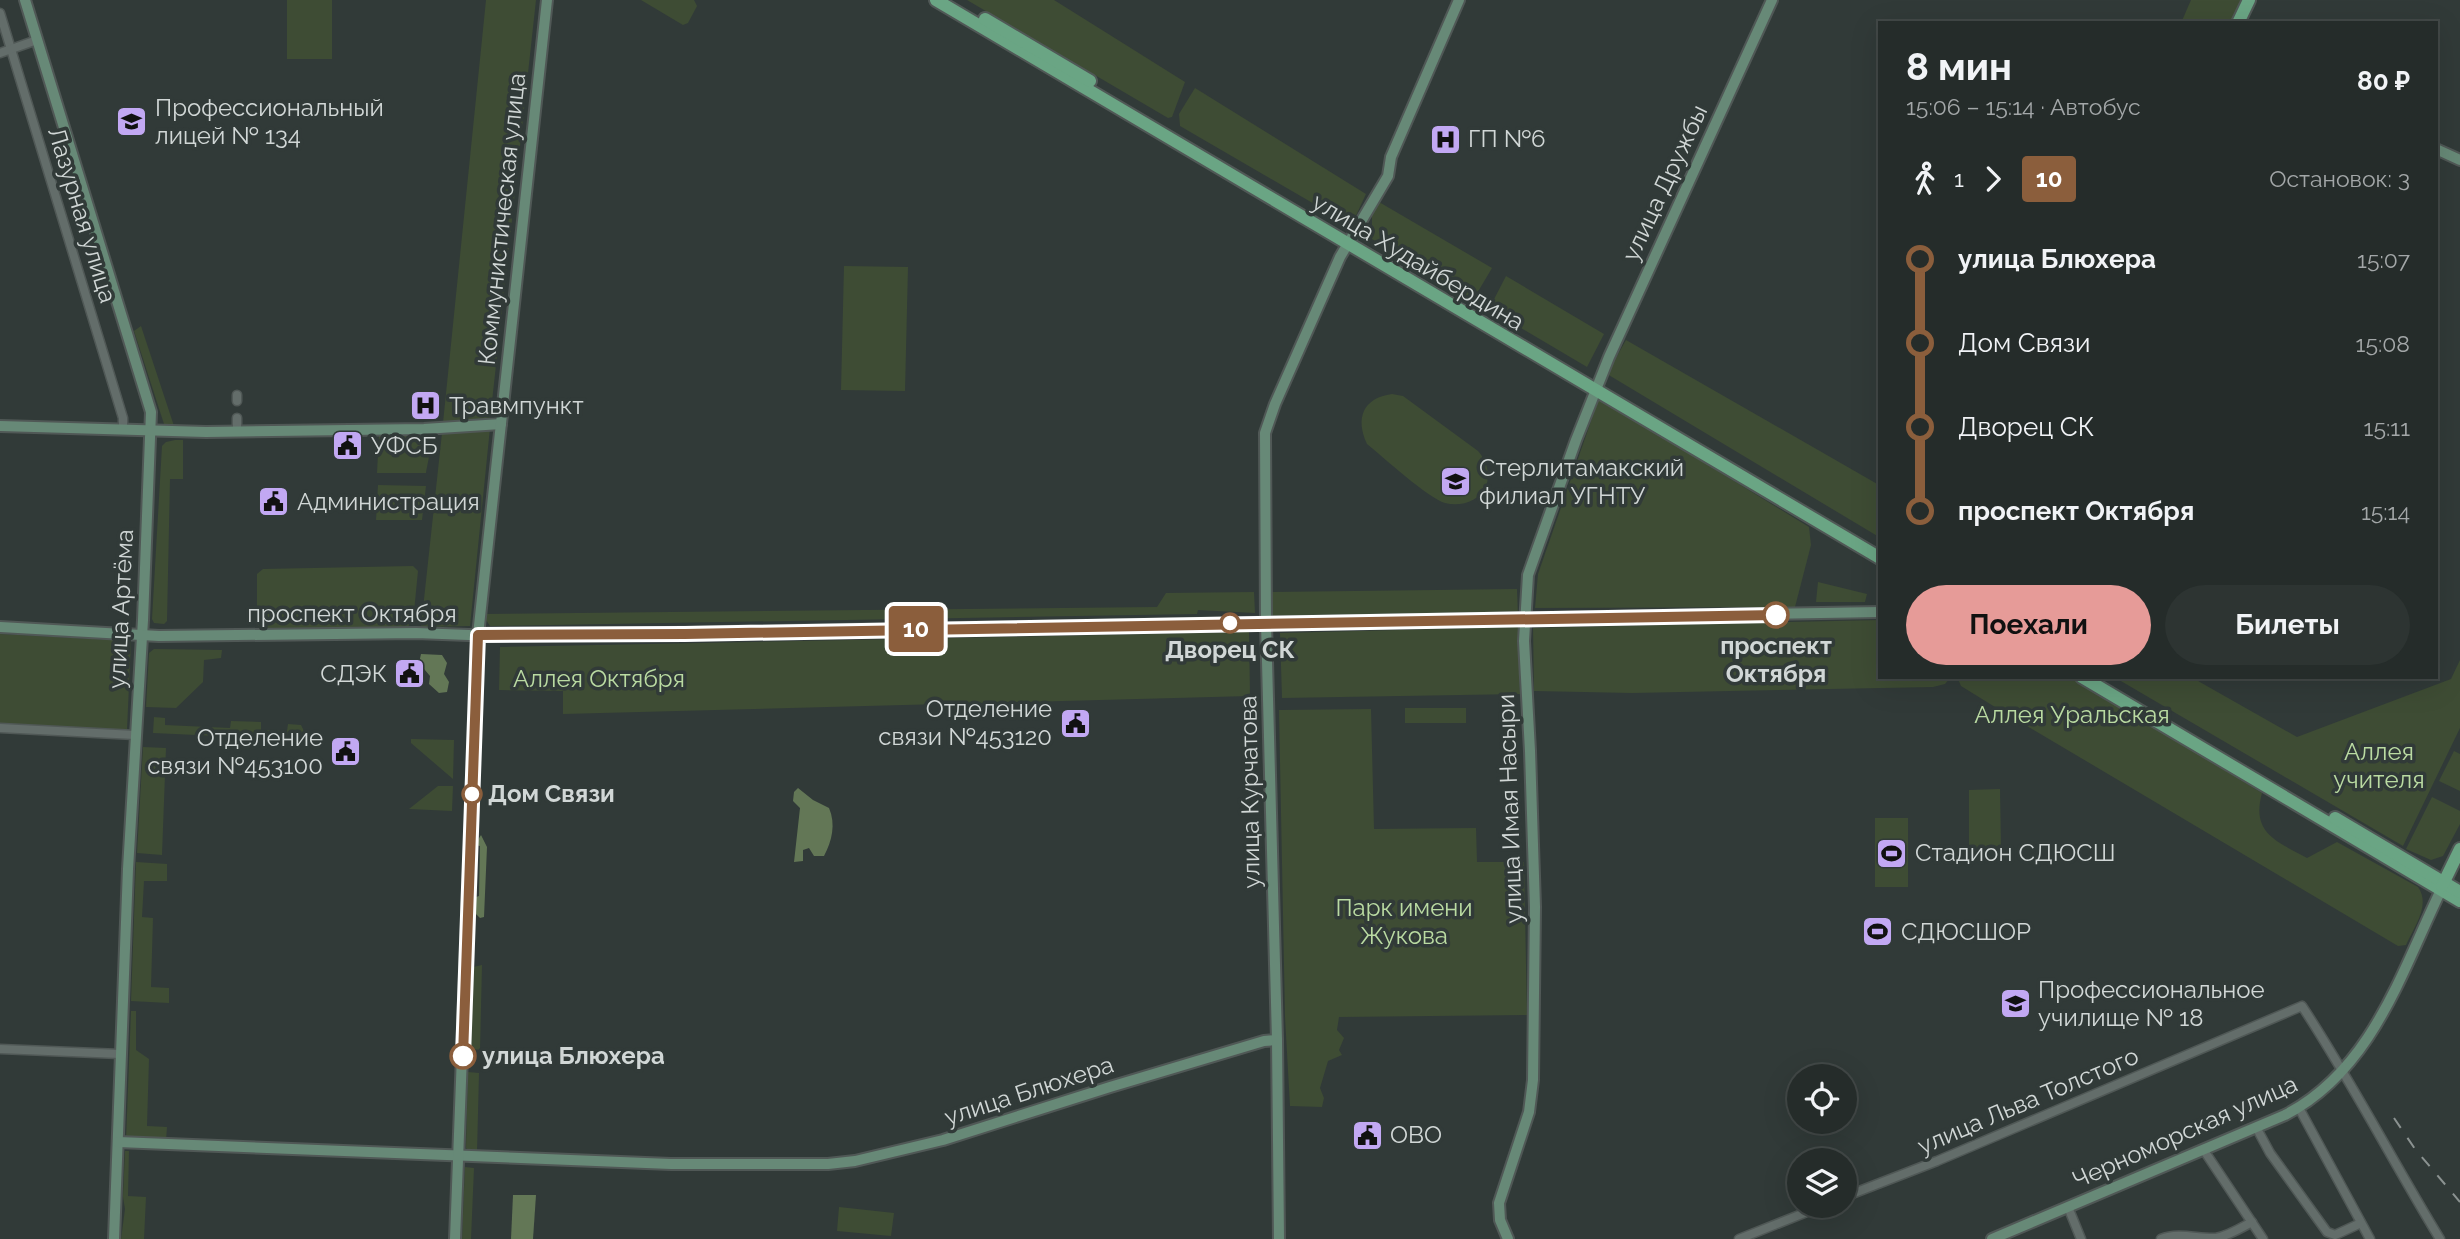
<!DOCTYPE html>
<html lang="ru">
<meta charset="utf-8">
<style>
body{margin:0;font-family:Raleway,sans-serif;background:#2d3432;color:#f1f3f6;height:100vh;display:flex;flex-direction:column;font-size:26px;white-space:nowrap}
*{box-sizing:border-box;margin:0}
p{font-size:23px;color:#a3a7a8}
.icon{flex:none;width:38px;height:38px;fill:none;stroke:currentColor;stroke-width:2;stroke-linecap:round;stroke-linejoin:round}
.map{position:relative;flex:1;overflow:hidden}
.sheet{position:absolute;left:1878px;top:21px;width:560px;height:658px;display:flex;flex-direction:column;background:#252c2a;border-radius:0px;box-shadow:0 7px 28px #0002,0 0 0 2px #424847}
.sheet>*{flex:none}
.badge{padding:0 14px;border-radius:5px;font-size:24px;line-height:46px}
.tools{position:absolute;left:1787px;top:1064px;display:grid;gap:14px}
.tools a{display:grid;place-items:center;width:70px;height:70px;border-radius:50%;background:#252c2a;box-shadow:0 7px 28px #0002,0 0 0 2px #424847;font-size:35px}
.map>.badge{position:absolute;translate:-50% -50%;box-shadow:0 0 0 4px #fff}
.legs{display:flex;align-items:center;gap:10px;height:77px;padding:0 28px;font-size:23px}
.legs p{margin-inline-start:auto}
.overview{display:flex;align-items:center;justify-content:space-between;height:119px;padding:0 28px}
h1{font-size:38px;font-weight:700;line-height:52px}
.action{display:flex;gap:14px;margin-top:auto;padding:14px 28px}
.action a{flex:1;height:80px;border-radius:42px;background:#e69b98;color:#111;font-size:28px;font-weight:700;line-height:80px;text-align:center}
.action a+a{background:#2d3432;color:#f1f3f6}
ul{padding:0 28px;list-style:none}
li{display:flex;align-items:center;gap:24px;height:84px;font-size:26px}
li i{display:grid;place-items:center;width:10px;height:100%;margin:0 9px;background:currentColor}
li i::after{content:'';width:18px;height:18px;margin:-9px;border:5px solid;border-radius:50%;background:#252c2a}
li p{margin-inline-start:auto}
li:first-child i{background:linear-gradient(#0000 50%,currentColor 0)}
li:last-child i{background:linear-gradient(currentColor 50%,#0000 0)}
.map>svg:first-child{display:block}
.green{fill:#3e4c34}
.forest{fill:#637756}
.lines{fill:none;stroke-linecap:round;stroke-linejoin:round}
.street-casing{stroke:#505856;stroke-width:11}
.secondary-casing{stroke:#505856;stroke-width:14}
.primary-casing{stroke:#505856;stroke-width:16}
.street{stroke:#636d6a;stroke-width:8}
.secondary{stroke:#678977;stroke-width:10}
.primary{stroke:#6aa584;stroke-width:12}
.rail{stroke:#8b9291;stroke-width:2;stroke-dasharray:12 12;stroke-linecap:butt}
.line-1-casing{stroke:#fff;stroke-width:16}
.line-1{stroke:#8b5e3c;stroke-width:10}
.stop-1-dot{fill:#fff;stroke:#8b5e3c;stroke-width:3.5}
.labels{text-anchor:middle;stroke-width:7;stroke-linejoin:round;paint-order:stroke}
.poi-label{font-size:24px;fill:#d1d7d6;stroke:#313a38;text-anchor:start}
.street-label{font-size:24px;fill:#d1d7d6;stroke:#313a38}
.stop-label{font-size:24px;font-weight:bold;fill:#d1d7d6;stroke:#313a38}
.park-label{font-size:24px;fill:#badba2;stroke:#313a38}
</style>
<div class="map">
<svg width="2460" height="1239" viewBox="0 0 2460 1239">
<rect width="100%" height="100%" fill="#313a38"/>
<!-- green -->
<g class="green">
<rect x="287" y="0" width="45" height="59"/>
<polygon points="486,0 536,0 490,420 443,423"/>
<polygon points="641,0 694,0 697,6 688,23 683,25"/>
<polygon points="967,0 1054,0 1185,82 1172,117 1168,118"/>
<polygon points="2191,0 2246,0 2236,23 2181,23"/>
<polygon points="1195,88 1366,194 1353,222 1347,223 1180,126 1179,114"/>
<polygon points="1379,202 1492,268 1473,300 1372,239 1372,216"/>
<polygon points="844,266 908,267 905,391 841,390"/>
<polygon points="1506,276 1604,334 1587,367 1489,309"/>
<polygon points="141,326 175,429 169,428 164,424 134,331"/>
<polygon points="1626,340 1879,485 1879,537 1607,374"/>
<path d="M1392 394 1403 396 1478 451C1486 460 1491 473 1486 486 1479 502 1460 507 1445 503 1428 498 1383 457 1367 444 1355 418 1363 398 1392 394Z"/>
<polygon points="1599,398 1809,527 1811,545 1795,607 1535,608 1538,574"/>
<polygon points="490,428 470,626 421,627 442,433"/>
<path d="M379 435H421C435 442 428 460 426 473H377Z"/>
<polygon points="175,440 183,440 183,479 170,479 167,621 164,624 154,623 152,619 162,446 166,442"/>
<polygon points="378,485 426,486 422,520 376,520"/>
<polygon points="413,566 418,571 413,622 405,629 263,631 257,624 257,574 263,569"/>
<polygon points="1818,582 1867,594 1865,602 1816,602"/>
<polygon points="1517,589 1518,615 1272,619 1272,592"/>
<polygon points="1254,592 1255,613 1198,610 1197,614 490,626 482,614 1157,607 1166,593"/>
<polygon points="1879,620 1880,677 1951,677 1945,684 1933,687 1632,693 1534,691 1533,628"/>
<polygon points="1518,627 1520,694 1282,698 1280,633"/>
<polygon points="1249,632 1250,696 563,714 563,691 499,690 500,647"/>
<polygon points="0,634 131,641 127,730 0,724"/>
<polygon points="154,649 222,650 221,658 204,660 203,682 176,708 146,707 149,653"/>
<polygon points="2460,660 2460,728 2403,846 2114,677 2191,677 2297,737 2451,679"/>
<path d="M1957 677H2072L2262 793C2251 833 2276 841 2307 858L2337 842 2418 887C2431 905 2414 927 2406 945L2398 946 1995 707 1961 686Z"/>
<rect x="1405" y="708" width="61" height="15"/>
<polygon points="1371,709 1374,829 1476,828 1477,862 1524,862 1527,1015 1339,1017 1337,1030 1344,1038 1339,1050 1342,1055 1328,1061 1320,1088 1324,1098 1322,1107 1290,1106 1285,1017 1279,710"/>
<polygon points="154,717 165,718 165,725 230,728 231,721 261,722 261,730 287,731 288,724 301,725 306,735 301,740 153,733"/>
<polygon points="411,739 454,740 453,779 411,743"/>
<polygon points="143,747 166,748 162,855 137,853"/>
<polygon points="2454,751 2460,754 2460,791 2439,781"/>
<polygon points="438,786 453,786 452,811 409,809"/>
<polygon points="2000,789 2001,849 1969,850 1969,790"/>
<polygon points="2432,797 2460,811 2460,824 2443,856 2431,860 2406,849"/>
<rect x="1875" y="818" width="33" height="69"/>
<polygon points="136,862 167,864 167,881 144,881 142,917 153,918 151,987 169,988 169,1003 131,1001"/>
<polygon points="482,965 480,1050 473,1049 470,1044 473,967"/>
<polygon points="131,1011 136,1011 136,1050 149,1059 147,1126 167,1127 166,1141 126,1140"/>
<polygon points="468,1072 479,1073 477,1153 471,1152 466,1148"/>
<polygon points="125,1151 129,1151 128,1196 146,1197 144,1239 121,1239 125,1209 123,1197"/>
<polygon points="465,1167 474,1168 471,1239 462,1239"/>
<polygon points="839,1207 894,1213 891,1236 837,1231"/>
</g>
<!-- forest -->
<g class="forest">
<polygon points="421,654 442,655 447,663 444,674 449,682 447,692 439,693 429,684 430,676 419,663"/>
<path d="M798 788 813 800 829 808C836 824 832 841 824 856H814L809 848 803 850V861L794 862 800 808 793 801 794 792Z"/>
<polygon points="481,835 487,847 484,917 480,918 474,912 473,898 479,896 480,846 475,845"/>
<polygon points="513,1195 536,1195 533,1239 511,1239"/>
</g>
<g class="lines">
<defs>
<g id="street">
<polyline points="0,13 123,418 123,428"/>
<polyline points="0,53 37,40"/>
<polyline points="237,395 237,401"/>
<polyline points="237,431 237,418"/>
<polyline points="0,728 135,735"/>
<polyline points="0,1049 120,1054"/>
<polyline points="2299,1108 2370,1239"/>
<polyline points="2256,1127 2270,1153 2327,1232 2335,1235 2361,1223"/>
<polyline points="2203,1149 2263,1239"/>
<path d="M1844 1197 1937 1161 2302 1006C2352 1082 2393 1162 2440 1239"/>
<polyline points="2068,1207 2081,1239"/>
<polyline points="1739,1239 1822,1206"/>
<path d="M2161 1239C2179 1232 2198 1239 2216 1238 2228 1236 2241 1228 2252 1222"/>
</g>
<g id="secondary">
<polyline points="25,0 151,412 143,620 128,869 114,1239"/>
<polyline points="2436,149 2460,160"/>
<polyline points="0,426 206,432 424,429 501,424"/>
<polyline points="0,627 159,636 416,633 495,636 1880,612"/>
<polyline points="118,1142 671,1164 828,1164 855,1161 943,1140 1110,1087 1264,1041 1277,1040"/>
<polyline points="455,1239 478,635 547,0"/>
<polyline points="1279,1239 1277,1040 1266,623 1265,433 1275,404 1340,257 1388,176 1391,157 1459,0"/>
<polyline points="1508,1239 1500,1220 1499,1203 1529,1112 1533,1080 1535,907 1530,751 1524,641 1528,575 1576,440 1609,357 1772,0"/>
<path d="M1992 1239 2285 1115C2372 1070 2401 973 2441 890"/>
</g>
<g id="primary">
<polyline points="936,0 1880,558"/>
<polyline points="985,19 1090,81"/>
<polyline points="2238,23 2249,0"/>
<polyline points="2082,677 2460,901"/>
<polyline points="2335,818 2460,892"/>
<polyline points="2442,886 2460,849"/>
</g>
</defs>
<!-- street casing -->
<use href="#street" class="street-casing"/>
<!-- secondary casing -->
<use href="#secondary" class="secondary-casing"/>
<!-- primary casing -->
<use href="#primary" class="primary-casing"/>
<!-- street -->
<use href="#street" class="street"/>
<!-- secondary -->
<use href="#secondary" class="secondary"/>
<!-- primary -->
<use href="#primary" class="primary"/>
<!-- rail -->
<polyline class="rail" points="2394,1118 2415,1149 2460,1202"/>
</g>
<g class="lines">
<defs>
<polyline id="line-1" points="463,1056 478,635 685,634 1776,615"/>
</defs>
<!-- line-1 casing -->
<use href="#line-1" class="line-1-casing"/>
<!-- line-1 -->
<use href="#line-1" class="line-1"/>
</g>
<!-- icons -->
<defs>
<symbol id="university-square" viewBox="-11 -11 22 22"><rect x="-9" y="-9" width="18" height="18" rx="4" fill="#c2a8f3" stroke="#313a38"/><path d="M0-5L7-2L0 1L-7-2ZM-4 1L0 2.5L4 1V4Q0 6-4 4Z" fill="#111"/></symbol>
<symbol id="hospital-square" viewBox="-11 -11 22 22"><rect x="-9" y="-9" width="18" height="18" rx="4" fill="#c2a8f3" stroke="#313a38"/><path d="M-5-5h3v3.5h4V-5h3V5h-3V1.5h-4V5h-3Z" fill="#111"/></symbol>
<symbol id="civic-square" viewBox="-11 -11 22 22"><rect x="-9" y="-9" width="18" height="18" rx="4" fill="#c2a8f3" stroke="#313a38"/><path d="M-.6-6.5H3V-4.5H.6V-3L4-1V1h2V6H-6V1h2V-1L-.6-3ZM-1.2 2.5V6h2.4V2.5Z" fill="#111"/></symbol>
<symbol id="stadium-square" viewBox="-11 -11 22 22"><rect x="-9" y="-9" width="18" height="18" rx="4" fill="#c2a8f3" stroke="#313a38"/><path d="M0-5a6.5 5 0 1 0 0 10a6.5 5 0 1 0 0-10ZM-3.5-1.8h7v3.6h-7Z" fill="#111"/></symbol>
</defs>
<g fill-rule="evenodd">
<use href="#university-square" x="114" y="104" width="35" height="35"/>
<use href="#hospital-square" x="1428" y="122" width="35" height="35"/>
<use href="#hospital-square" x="408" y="388" width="35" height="35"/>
<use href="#civic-square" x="330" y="428" width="35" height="35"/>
<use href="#university-square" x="1438" y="464" width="35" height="35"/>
<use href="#civic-square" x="256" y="484" width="35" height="35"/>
<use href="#civic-square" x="392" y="656" width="35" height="35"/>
<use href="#civic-square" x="1058" y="706" width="35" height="35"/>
<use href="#civic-square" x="328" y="734" width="35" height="35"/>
<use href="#stadium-square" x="1874" y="836" width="35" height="35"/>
<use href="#stadium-square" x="1860" y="914" width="35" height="35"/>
<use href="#university-square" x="1998" y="986" width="35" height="35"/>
<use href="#civic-square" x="1350" y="1118" width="35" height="35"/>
</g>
<!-- markers -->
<g class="stop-1-dot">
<circle cx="1776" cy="615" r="12"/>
<circle cx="1230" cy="623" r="9"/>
<circle cx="472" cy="794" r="9"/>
<circle cx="463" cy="1056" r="12"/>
</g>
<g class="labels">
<!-- poi labels -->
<g class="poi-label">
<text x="155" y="116">Профессиональный<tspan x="155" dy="28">лицей № 134</tspan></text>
<text x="1468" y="147">ГП №6</text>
<text x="449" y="414">Травмпункт</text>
<text x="371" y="454">УФСБ</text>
<text x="1479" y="476">Стерлитамакский<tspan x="1479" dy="28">филиал УГНТУ</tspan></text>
<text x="297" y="510">Администрация</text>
<text x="387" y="682" text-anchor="end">СДЭК</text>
<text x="1052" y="717" text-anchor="end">Отделение<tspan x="1052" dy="28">связи №453120</tspan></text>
<text x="323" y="746" text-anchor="end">Отделение<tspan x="323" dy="28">связи №453100</tspan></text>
<text x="1915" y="861">Стадион СДЮСШ</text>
<text x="1901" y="940">СДЮСШОР</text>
<text x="2038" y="998">Профессиональное<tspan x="2038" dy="28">училище № 18</tspan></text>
<text x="1390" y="1143">ОВО</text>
</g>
<!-- street labels -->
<g class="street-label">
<text transform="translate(1665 183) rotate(-65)" y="8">улица Дружбы</text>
<text transform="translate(82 215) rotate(73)" y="8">Лазурная улица</text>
<text transform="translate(502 219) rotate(-84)" y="8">Коммунистическая улица</text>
<text transform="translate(1418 262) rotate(31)" y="8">улица Худайбердина</text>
<text transform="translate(121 609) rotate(-87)" y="8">улица Артёма</text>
<text x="352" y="622">проспект Октября</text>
<text transform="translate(1250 792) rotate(-91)" y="8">улица Курчатова</text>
<text transform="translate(1510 809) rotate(-92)" y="8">улица Имая Насыри</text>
<text transform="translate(1029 1091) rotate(-18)" y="8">улица Блюхера</text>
<text transform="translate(2028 1101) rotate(-23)" y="8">улица Льва Толстого</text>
<text transform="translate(2185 1132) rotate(-24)" y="8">Черноморская улица</text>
</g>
<!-- stop labels -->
<g class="stop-label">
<text x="1776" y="654">проспект<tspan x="1776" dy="28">Октября</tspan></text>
<text x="1230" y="658">Дворец СК</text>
<text x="488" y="802" text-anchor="start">Дом Связи</text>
<text x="482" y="1064" text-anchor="start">улица Блюхера</text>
</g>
<!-- park labels -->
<g class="park-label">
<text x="599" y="687">Аллея Октября</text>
<text x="2072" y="723">Аллея Уральская</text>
<text x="2379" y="760">Аллея<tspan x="2379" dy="28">учителя</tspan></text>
<text x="1404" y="916">Парк имени<tspan x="1404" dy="28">Жукова</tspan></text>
</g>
</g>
</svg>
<div class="tools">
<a><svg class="icon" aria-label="locate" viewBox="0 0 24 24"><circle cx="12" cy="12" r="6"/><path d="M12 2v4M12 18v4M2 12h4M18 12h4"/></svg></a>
<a><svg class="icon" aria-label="layers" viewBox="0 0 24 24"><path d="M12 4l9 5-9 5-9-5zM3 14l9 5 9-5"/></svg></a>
</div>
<b class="badge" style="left:916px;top:629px;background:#8b5e3c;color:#fff">10</b>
<section class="sheet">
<div class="overview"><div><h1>8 мин</h1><p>15:06 – 15:14 · Автобус</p></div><b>80 ₽</b></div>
<div class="legs"><svg class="icon" aria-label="walk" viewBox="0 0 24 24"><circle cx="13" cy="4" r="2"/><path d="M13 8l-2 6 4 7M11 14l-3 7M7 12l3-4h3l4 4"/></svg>1<svg class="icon" aria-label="forward" viewBox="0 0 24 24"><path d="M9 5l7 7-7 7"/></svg><b class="badge" style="background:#8b5e3c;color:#fff">10</b><p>Остановок: 3</p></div>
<ul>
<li><i style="color:#8b5e3c"></i><b>улица Блюхера</b><p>15:07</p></li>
<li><i style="color:#8b5e3c"></i><span>Дом Связи</span><p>15:08</p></li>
<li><i style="color:#8b5e3c"></i><span>Дворец СК</span><p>15:11</p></li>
<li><i style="color:#8b5e3c"></i><b>проспект Октября</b><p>15:14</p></li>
</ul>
<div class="action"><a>Поехали</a><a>Билеты</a></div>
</section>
</div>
